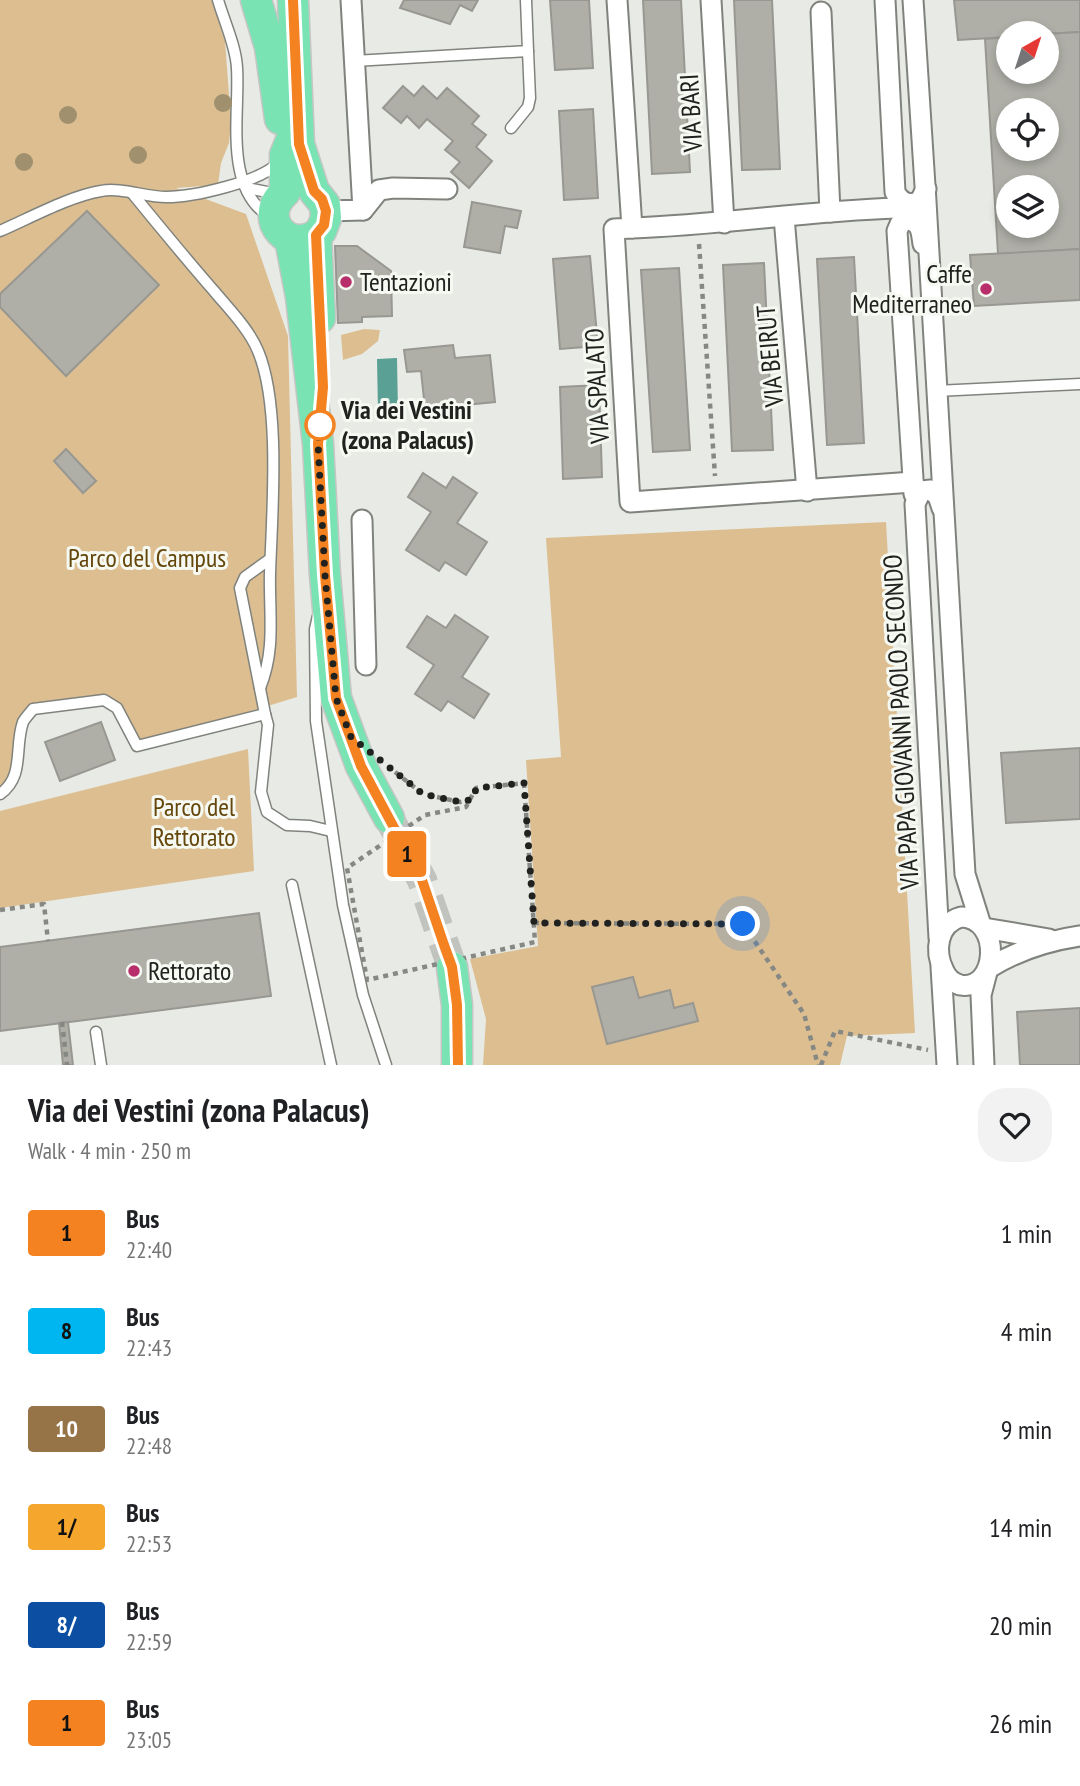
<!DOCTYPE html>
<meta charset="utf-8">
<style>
body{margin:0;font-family:"PT Sans Narrow",sans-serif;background:#f2f2f2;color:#202124;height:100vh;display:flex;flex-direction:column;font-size:26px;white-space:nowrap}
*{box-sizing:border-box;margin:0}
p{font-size:23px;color:#757577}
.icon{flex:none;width:38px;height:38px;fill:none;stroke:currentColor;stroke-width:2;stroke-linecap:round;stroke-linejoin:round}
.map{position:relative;height:1065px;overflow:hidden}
.panel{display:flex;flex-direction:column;background:#fff;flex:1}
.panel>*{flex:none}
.badge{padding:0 14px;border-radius:5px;font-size:24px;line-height:46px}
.needle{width:46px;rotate:39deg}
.tools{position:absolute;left:996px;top:21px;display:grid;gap:14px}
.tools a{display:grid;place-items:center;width:63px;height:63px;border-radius:50%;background:#fff;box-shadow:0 4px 10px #0003;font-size:35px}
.you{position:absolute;width:35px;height:35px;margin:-18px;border:5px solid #fff;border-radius:50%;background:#1a73e8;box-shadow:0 0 0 10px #1a73e833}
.map>.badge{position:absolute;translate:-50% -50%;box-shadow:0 0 0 4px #fff}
.round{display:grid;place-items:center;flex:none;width:74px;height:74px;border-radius:28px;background:#f2f2f2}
.overview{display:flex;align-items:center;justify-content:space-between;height:119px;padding:0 28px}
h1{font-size:33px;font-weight:700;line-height:52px}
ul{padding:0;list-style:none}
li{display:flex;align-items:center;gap:21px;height:98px;padding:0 28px}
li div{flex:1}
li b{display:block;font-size:26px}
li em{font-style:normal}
li .badge{min-width:77px;font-weight:700;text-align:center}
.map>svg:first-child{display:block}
.green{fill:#dcbe91}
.water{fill:#5ba095}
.building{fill:#afafa8;stroke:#989791;stroke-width:2;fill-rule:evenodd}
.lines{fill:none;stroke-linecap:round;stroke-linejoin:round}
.primary-tunnel{stroke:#c0c3be;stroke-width:30;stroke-dasharray:30 15;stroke-linecap:butt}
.lane-casing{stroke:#80837d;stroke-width:13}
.street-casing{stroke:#80837d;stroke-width:23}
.primary-casing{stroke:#c5c6c5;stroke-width:33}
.path{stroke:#868884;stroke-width:4.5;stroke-dasharray:5 5;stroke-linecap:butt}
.lane{stroke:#fff;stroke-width:10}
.street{stroke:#fff;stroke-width:19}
.primary{stroke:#7ae3b3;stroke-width:30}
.tree{fill:#a0906d}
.line-casing{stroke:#fff;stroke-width:16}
.line{stroke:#f58220;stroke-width:10}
.walk{stroke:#212220;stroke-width:7;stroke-dasharray:0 12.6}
.poi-dot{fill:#b82e6a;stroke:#f5f9f2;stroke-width:2.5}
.stop-dot{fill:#fff;stroke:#f58220;stroke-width:3.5}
.labels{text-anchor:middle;stroke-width:6;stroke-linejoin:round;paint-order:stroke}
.street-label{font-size:26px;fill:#212220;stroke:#f5f9f2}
.poi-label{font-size:26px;fill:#212220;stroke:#f5f9f2;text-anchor:start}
.stop-label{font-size:26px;font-weight:bold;fill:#212220;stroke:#f5f9f2;text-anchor:start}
.park-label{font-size:26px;fill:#65460b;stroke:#f5f9f2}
</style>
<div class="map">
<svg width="1080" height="1065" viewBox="0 0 1080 1065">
<rect width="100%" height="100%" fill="#e8ebe5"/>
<!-- green -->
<g class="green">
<polygon points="0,0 212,0 225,41 231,121 229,143 221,163 218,185 176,188 246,214 288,336 297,697 137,746 104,700 33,709 5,791 0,792"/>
<polygon points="364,329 380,330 378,341 362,354 343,360 341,335"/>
<polygon points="886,522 915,1033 847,1036 840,1065 483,1065 486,1019 470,959 538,946 526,760 561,757 546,538"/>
<polygon points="248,749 254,871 0,908 0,811"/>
</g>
<!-- water -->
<polygon class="water" points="397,358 398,412 378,412 377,359"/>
<!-- building -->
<g class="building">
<polygon points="404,0 478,0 472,11 460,5 450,24 400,8"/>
<polygon points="550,0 589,0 593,68 555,70"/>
<polygon points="643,0 681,0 690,172 652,174"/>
<polygon points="734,0 772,0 780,169 742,170"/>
<polygon points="954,0 1080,0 1080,32 1046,34 1008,33 1008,37 958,40"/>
<path d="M1080 32V249L998 254 985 39 1008 37V72H1046V34ZM1008 110H1046V149H1008ZM1008 187H1046V226H1008Z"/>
<polygon points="403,86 414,96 423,86 437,99 447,88 479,116 472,124 486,135 476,147 492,161 469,188 451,172 460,162 445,150 453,141 427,119 419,128 407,116 401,123 383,108"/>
<polygon points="593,109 598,198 564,200 559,111"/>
<polygon points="472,202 521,211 517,228 505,226 500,253 464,247"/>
<polygon points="87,211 159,285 66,376 0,307 0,294"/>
<polygon points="335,246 357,246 391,271 392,316 362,317 362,322 338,323"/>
<polygon points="1080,249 1080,300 974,306 970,255"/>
<polygon points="590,256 598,346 560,349 553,259"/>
<polygon points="854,257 864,443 827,445 817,259"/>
<polygon points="764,263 773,450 732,451 723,265"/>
<polygon points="679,268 690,450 653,452 641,270"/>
<polygon points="453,345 455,358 490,355 495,402 425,409 421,371 407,372 404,350"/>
<polygon points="599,385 602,477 563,479 560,387"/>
<polygon points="66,449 96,481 83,493 54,461"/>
<polygon points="423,473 446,488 453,477 477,493 457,523 487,542 466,575 445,562 439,571 406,550 431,512 408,497"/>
<polygon points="455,615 488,637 462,677 489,694 474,718 448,701 441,711 415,694 434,665 407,647 427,616 446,628"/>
<polygon points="101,722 115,760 60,781 45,742"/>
<polygon points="1080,748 1080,819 1006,823 1001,753"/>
<polygon points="259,913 271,996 0,1031 0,947"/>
<polygon points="633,977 639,998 670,990 674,1008 693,1003 698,1021 607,1044 592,987"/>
<polygon points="1080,1008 1080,1065 1020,1065 1017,1012"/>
<polygon points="68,1022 73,1065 63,1065 59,1023"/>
</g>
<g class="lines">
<!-- primary-tunnel -->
<polyline class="primary-tunnel" points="389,818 422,880 452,967"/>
<defs>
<g id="lane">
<path d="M218 0C224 21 236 46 237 68 240 114 223 188 270 217"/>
<polyline points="354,61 528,51 526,0"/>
<polyline points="511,128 528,107 530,98 528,51"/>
<polyline points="247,188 277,194"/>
<path d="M132 193C159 226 186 259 214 291 229 309 249 329 258 351 281 406 272 512 270 573 269 614 276 649 260 688"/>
<path d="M0 231C30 218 70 196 101 191 121 187 145 197 166 197 193 197 260 182 278 163"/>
<polyline points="936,391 1080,384"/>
<polyline points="318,616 315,629 316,721 343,905 363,995 386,1065"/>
<polyline points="265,714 240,588 245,577 270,559"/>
<path d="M0 794C25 777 14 747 23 722 25 718 30 713 33 709L104 700 117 708 137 746 265 714 268 725 261 792 267 812 287 825 310 826 331 831"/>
<polyline points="292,885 331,1065"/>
<polyline points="96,1032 101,1065"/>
</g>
<g id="street">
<polyline points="617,0 632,228 614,229 630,502 913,482"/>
<polyline points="711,0 724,223"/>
<path d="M885 0 895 192C900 202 909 207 920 201L926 189"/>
<path d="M913 0C933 291 947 582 965 874L980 922"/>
<polyline points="821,12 830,212"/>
<polyline points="363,210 379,190 393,188 447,189"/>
<polyline points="326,211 363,210 351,0"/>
<polyline points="784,217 807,491"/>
<path d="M632 228C720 225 807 211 896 208"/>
<path d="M914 494 897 231 900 224 908 219C922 223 921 232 923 244"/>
<polyline points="362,520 366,665"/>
<path d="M961 917C1003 918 998 992 960 985 953 983 947 978 944 971 934 951 937 924 961 917Z"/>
<polyline points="984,928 1049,939"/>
<polyline points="939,938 915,504 921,491 931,490 938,496 942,508"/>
<polyline points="941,967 947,1065"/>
<path d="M989 968C1018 950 1046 941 1080 936"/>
<polyline points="984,1065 981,995 987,972"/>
</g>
<g id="primary">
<polyline points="256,0 270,47 280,119"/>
<path d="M293 0 299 144 314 191 325 205 326 218 321 231C291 258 255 219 285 192V155L298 123"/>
<polyline points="316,235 320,318"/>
<polyline points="290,239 301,297 318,444 325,575 336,698 361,766 389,818"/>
<polyline points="452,967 457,1005 457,1065"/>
</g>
</defs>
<!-- lane casing -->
<use href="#lane" class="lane-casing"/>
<!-- street casing -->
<use href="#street" class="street-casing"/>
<!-- primary casing -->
<use href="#primary" class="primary-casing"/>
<!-- path -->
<g class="path">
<polyline points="699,244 715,476"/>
<polyline points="395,772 423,794 460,802 469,800"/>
<polygon points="524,783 535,942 367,980 347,868 425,815 466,807 476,788"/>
<polyline points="0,910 44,904 48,941"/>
<polyline points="534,923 743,924 804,1014 818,1065"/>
<polyline points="62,1022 67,1065"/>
<polyline points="821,1065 835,1031 928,1050"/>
</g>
<!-- lane -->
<use href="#lane" class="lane"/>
<!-- street -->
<use href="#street" class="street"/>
<!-- primary -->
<use href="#primary" class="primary"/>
</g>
<!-- trees -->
<g class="tree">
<circle cx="223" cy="103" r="9"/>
<circle cx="68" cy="115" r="9"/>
<circle cx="138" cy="155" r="9"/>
<circle cx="24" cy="162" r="9"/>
</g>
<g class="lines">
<defs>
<polyline id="line" points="293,0 299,144 314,191 322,199 326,211 324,225 316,235 323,387 318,444 325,575 336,698 361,766 422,880 444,945 452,967 457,1005 458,1065"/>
</defs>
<!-- line casing -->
<use href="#line" class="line-casing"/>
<!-- line -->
<use href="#line" class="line"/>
<!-- walk -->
<polyline class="walk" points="320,425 318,444 325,575 336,698 351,737 423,794 460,802 470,800 477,788 524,783 534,923 743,924"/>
</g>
<!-- markers -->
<g class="poi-dot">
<circle cx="346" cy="282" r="7"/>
<circle cx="986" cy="289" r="7"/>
<circle cx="134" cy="971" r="7"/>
</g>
<circle class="stop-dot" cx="320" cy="425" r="14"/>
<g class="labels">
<!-- street labels -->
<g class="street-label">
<text transform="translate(691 113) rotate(-93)" y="9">VIA BARI</text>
<text transform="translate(770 356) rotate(-95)" y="9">VIA BEIRUT</text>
<text transform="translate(597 386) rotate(-93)" y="9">VIA SPALATO</text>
<text transform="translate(901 722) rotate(-93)" y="9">VIA PAPA GIOVANNI PAOLO SECONDO</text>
</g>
<!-- poi labels -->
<g class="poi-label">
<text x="972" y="283" text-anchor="end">Caffe<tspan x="972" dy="30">Mediterraneo</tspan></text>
<text x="360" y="291">Tentazioni</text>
<text x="148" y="980">Rettorato</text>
</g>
<!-- stop labels -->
<g class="stop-label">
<text x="341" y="419">Via dei Vestini<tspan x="341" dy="30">(zona Palacus)</tspan></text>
</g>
<!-- park labels -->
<g class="park-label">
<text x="147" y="567">Parco del Campus</text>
<text x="194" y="816">Parco del<tspan x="194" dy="30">Rettorato</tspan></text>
</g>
</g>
</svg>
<div class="tools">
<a><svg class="needle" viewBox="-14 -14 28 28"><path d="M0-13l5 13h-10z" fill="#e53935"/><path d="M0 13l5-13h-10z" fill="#757577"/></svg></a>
<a><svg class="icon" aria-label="locate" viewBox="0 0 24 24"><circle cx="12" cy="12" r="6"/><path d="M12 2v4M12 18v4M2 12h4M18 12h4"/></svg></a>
<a><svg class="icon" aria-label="layers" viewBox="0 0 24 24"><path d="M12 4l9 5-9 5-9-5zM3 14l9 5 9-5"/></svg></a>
</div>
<div class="you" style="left:743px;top:924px"></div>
<b class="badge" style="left:407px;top:854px;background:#f58220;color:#111">1</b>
</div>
<section class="panel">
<div class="overview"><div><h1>Via dei Vestini (zona Palacus)</h1><p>Walk · 4 min · 250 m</p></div><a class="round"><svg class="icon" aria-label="heart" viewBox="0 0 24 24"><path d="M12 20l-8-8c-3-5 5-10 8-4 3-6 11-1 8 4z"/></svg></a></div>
<ul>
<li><span class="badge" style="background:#f58220;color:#111">1</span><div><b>Bus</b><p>22:40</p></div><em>1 min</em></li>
<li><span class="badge" style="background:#00b6f0;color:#111">8</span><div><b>Bus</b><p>22:43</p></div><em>4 min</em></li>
<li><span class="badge" style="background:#977348;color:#fff">10</span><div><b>Bus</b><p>22:48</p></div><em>9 min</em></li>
<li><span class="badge" style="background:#f4a62d;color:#111">1/</span><div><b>Bus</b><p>22:53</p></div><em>14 min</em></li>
<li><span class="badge" style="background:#0b4ea2;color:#fff">8/</span><div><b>Bus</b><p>22:59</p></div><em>20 min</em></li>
<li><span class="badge" style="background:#f58220;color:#111">1</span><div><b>Bus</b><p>23:05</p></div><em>26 min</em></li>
</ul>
</section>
